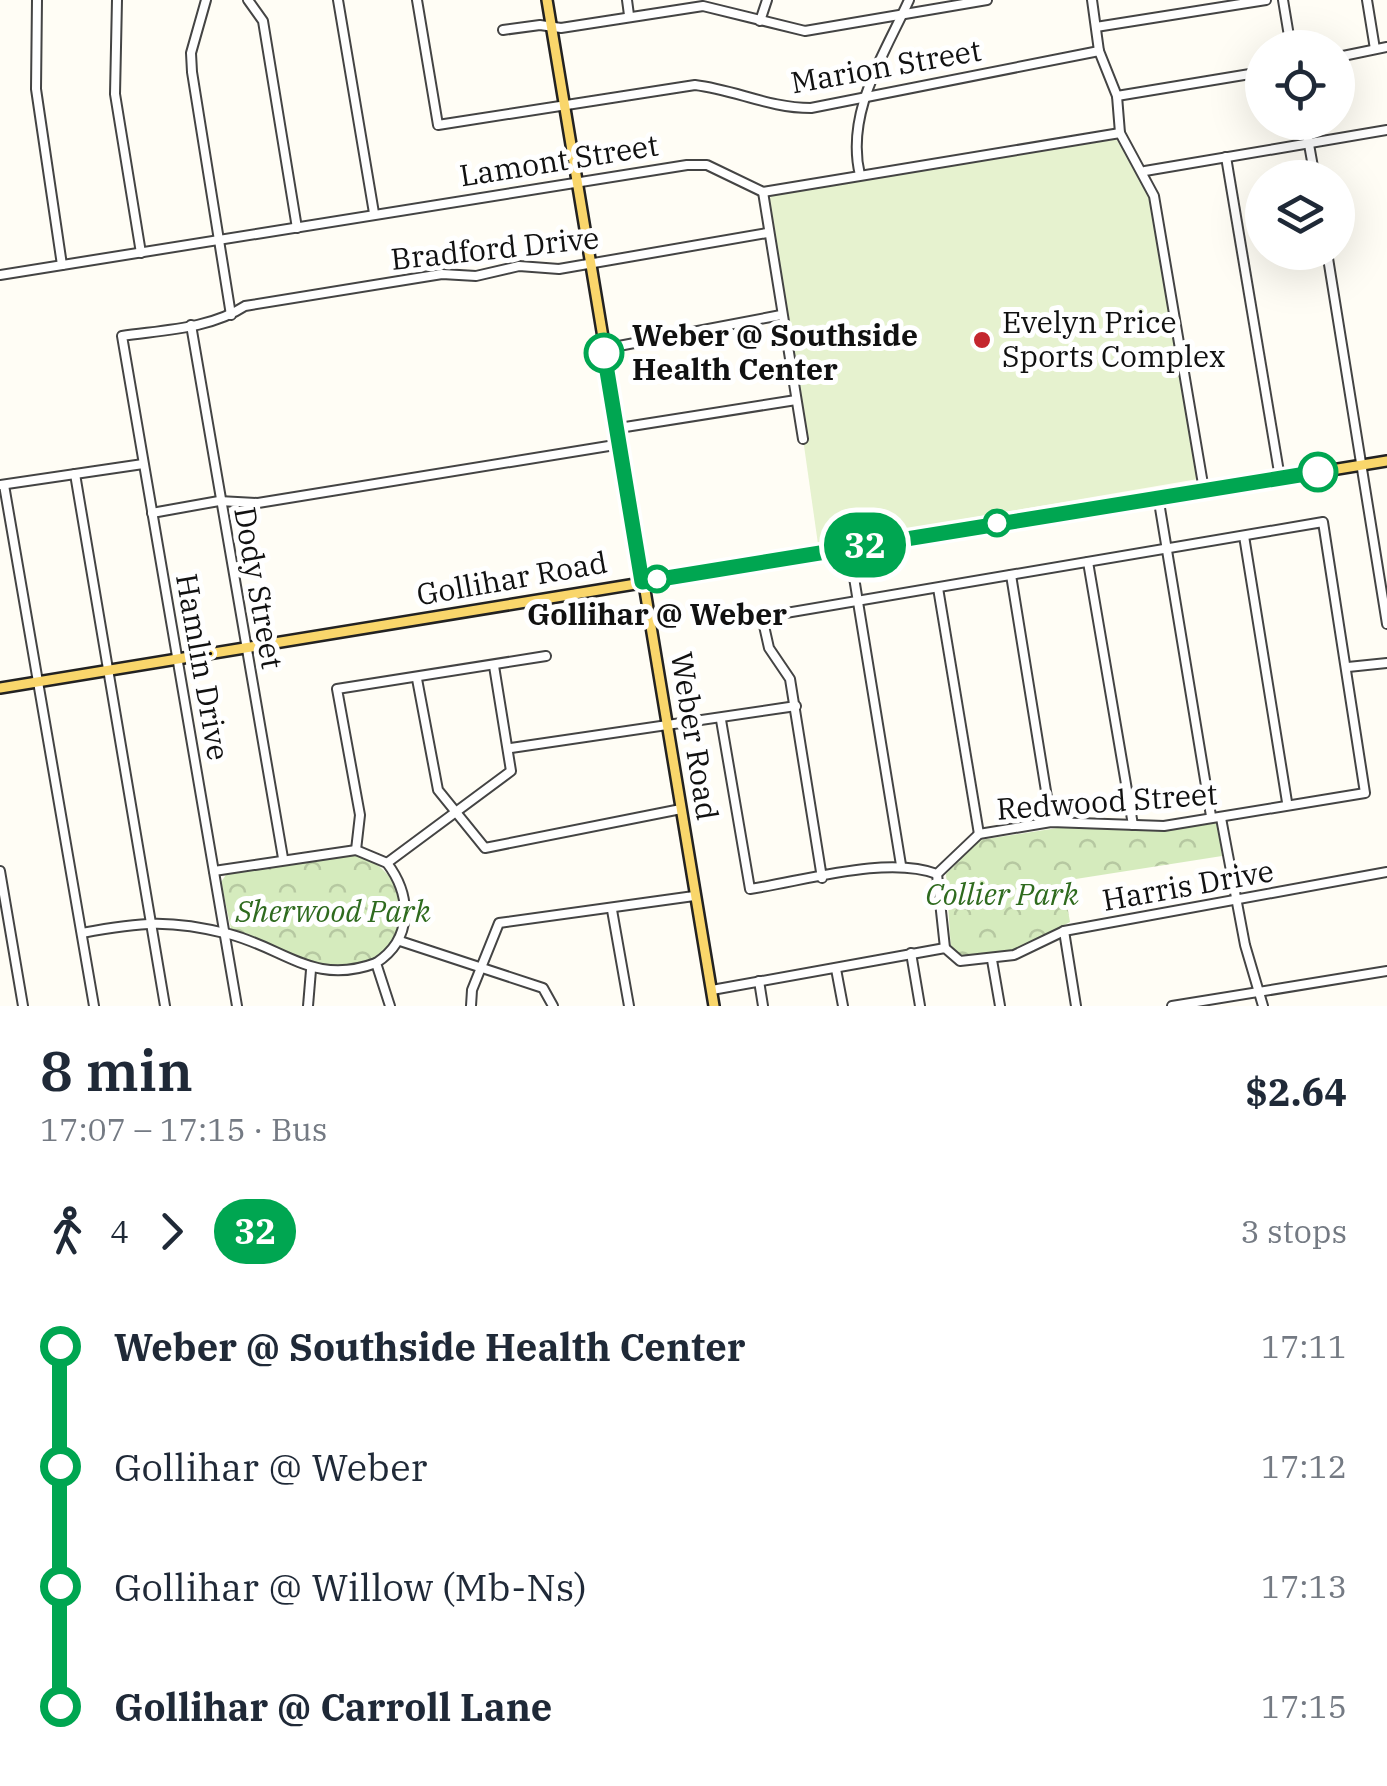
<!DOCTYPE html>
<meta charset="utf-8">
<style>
body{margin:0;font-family:"IBM Plex Serif",serif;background:#f2f2f3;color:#1f2937;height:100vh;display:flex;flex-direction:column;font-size:38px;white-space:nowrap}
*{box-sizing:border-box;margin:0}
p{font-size:32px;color:#747a83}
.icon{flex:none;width:55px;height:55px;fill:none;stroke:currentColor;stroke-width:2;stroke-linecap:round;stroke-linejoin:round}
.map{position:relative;height:1006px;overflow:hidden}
.sheet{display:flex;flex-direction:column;background:#fff;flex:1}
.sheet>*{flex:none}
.badge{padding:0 20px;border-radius:32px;font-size:35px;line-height:65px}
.tools{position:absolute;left:1245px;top:30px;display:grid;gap:20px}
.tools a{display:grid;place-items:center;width:110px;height:110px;border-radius:50%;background:#fff;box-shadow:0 10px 40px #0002;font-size:50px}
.map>.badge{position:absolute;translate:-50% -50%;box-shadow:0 0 0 5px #fff}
.legs{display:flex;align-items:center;gap:15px;height:110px;padding:0 40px;font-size:32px}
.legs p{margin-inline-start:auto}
.head{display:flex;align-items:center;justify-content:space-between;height:170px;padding:0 40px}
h1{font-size:55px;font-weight:600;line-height:75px}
ul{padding:0 40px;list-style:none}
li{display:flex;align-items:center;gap:35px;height:120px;font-size:38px}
li i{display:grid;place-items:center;width:15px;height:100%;margin:0 12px;background:currentColor}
li i::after{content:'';width:25px;height:25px;margin:-12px;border:8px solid;border-radius:50%;background:#fff}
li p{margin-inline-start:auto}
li:first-child i{background:linear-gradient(#0000 50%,currentColor 0)}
li:last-child i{background:linear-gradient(currentColor 50%,#0000 0)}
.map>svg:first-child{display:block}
.park{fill:url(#park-crowns)}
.pitch{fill:#e6f2cf}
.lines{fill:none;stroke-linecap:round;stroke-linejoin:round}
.minor-casing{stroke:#444;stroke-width:12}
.major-casing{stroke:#222;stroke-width:14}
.minor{stroke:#fff;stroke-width:8}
.major{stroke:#f9d66b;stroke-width:9}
.line-1-casing{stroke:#fff;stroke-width:22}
.line-1{stroke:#00a651;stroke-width:15}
.poi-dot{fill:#c4262e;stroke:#fff;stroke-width:4}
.stop-1-dot{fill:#fff;stroke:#00a651;stroke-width:5}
.labels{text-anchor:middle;stroke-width:10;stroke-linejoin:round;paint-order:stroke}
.street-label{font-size:30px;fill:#111;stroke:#fff}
.poi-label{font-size:30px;fill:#111;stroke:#fff;text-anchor:start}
.stop-label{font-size:30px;font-weight:bold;fill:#111;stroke:#fff;text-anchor:start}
.park-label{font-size:30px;font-style:italic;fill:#2f6b1f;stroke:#fff}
</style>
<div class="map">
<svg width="1387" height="1006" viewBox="0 0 1387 1006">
<defs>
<pattern id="park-crowns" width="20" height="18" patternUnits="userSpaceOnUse" patternTransform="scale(2.5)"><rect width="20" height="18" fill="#d5ebbd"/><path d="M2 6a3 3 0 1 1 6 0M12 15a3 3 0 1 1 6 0" fill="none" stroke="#b6c8a1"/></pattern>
</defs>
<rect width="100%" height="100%" fill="#fffdf5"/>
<!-- park -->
<g class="park">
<polygon points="1218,823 1222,856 1063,881 1070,922 1017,949 962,959 951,950 946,874 980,840 1070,826"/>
<path d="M354 853C424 876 415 965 339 968 320 969 252 938 231 929L221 882 228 872Z"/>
</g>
<!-- pitch -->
<polygon class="pitch" points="1118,139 1152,200 1198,479 818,544 769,200 772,195"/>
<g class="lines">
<defs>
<g id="minor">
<polyline points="37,0 36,89 62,265"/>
<polyline points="117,0 115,94 141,253"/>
<polyline points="206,0 191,53 192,72 231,315"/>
<polyline points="248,0 263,21 297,228"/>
<polyline points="338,0 374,213"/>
<path d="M417 0 438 125 695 85C736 90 769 108 811 108L1099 51"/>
<polyline points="627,0 629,15"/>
<polyline points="1092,0 1099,51 1117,96 1120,133 1154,196 1204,490"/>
<polyline points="1283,0 1291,48"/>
<polyline points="1367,0 1375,49"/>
<polyline points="760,21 767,0"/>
<polyline points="1096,27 1266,0"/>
<polyline points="503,30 540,25 561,28 703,6 805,31 987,0"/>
<polyline points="1338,57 1387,47"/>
<polyline points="1117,96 1262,72"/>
<polyline points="1305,122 1315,178"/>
<polyline points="1226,157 1280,478"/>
<polyline points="1145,171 1387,130"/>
<path d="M860 175C845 113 884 55 909 0"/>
<polyline points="763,192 803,439"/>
<polyline points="1327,252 1387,624"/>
<polyline points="0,275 687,165 707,165 763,192 1120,133"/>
<polyline points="191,325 283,858"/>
<polyline points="603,349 781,315"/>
<polyline points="619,428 796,400"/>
<polyline points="75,474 165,1006"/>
<polyline points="0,485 143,464"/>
<polyline points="4,485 94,1006"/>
<polyline points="1158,496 1211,816"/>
<polyline points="152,513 219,501 258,503 621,444"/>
<polyline points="1244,536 1287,802"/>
<polyline points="849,547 901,865"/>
<polyline points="1088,562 1133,825"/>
<polyline points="1011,575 1051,822"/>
<polyline points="938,588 979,834"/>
<polyline points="1348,667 1387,663"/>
<polyline points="417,679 438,790 485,848 681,809"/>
<path d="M721 720 750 889C804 881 887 855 937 874L979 834 1051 822 1164 826 1365 793 1323 522 762 617 769 648 790 679 822 878"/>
<polyline points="511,748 796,706"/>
<polyline points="1221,818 1245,945 1263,1006"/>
<polyline points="387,863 511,771 494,666"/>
<polyline points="0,871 23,1006"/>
<polyline points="214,871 356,850"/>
<polyline points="937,874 945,948"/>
<polyline points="612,910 629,1006"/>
<polyline points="1064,931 1076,1006"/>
<path d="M82 933C141 922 169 919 229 934 286 949 314 986 376 963"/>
<polyline points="400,941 543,988 553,1006"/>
<polyline points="911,953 920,1006"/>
<polyline points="992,960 1000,1006"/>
<polyline points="836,969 843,1006"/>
<polyline points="759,981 763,1006"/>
<polyline points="712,990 945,948 960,961 1014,955 1064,931 1387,872"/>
<path d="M237 1006 122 336C162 330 210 329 245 306L442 274 476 276 519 266 559 269 767 233"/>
<polyline points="308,1006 311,970"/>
<path d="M390 1006 376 963C413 939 412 896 387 863L356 850 360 815 337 689 546 656"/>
<polyline points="471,1006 472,990 499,923 694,896"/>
<polyline points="1172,1006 1387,971"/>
</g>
<g id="major">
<polyline points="547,0 714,1006"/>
<polyline points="0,688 1387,461"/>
</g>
</defs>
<!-- minor casing -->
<use href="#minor" class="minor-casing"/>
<!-- major casing -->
<use href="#major" class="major-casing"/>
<!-- minor -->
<use href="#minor" class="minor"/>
<!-- major -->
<use href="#major" class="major"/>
</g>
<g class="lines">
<defs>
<polyline id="line-1" points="604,353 642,582 1318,472"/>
</defs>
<!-- line-1 casing -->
<use href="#line-1" class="line-1-casing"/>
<!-- line-1 -->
<use href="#line-1" class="line-1"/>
</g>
<!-- markers -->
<circle class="poi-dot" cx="982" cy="340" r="10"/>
<g class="stop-1-dot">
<circle cx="604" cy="353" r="18"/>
<circle cx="1318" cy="472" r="18"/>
<circle cx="997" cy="523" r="12"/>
<circle cx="657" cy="579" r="12"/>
</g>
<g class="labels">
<!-- street labels -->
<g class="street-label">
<text transform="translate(886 67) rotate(-10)" y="10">Marion Street</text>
<text transform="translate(559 161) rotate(-9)" y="10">Lamont Street</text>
<text transform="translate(495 249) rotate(-6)" y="10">Bradford Drive</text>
<text transform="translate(512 579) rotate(-10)" y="10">Gollihar Road</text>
<text transform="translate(258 588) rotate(80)" y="10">Dody Street</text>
<text transform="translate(202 667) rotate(80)" y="10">Hamlin Drive</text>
<text transform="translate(694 736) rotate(81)" y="10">Weber Road</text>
<text transform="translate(1107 802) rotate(-4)" y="10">Redwood Street</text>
<text transform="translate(1188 886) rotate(-10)" y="10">Harris Drive</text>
</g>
<!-- poi labels -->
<g class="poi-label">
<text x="1002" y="333">Evelyn Price<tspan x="1002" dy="34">Sports Complex</tspan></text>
</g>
<!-- stop labels -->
<g class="stop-label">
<text x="632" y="346">Weber @ Southside<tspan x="632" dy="34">Health Center</tspan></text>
<text x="657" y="625" text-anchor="middle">Gollihar @ Weber</text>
</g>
<!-- park labels -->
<g class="park-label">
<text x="1002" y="905">Collier Park</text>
<text x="333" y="922">Sherwood Park</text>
</g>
</g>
</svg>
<div class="tools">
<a><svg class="icon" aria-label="locate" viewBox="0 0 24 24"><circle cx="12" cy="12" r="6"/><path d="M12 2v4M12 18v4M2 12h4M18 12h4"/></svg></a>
<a><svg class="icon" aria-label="layers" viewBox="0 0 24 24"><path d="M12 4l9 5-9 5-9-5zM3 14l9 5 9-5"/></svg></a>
</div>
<b class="badge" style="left:865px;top:545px;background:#00a651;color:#fff">32</b>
</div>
<section class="sheet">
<div class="head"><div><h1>8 min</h1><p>17:07 – 17:15 · Bus</p></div><b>$2.64</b></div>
<div class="legs"><svg class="icon" aria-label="walk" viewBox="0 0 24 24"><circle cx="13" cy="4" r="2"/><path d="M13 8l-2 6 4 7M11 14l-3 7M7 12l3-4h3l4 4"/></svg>4<svg class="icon" aria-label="forward" viewBox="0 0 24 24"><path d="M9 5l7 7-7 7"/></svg><b class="badge" style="background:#00a651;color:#fff">32</b><p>3 stops</p></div>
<ul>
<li><i style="color:#00a651"></i><b>Weber @ Southside Health Center</b><p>17:11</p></li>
<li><i style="color:#00a651"></i><span>Gollihar @ Weber</span><p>17:12</p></li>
<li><i style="color:#00a651"></i><span>Gollihar @ Willow (Mb-Ns)</span><p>17:13</p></li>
<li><i style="color:#00a651"></i><b>Gollihar @ Carroll Lane</b><p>17:15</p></li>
</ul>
</section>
